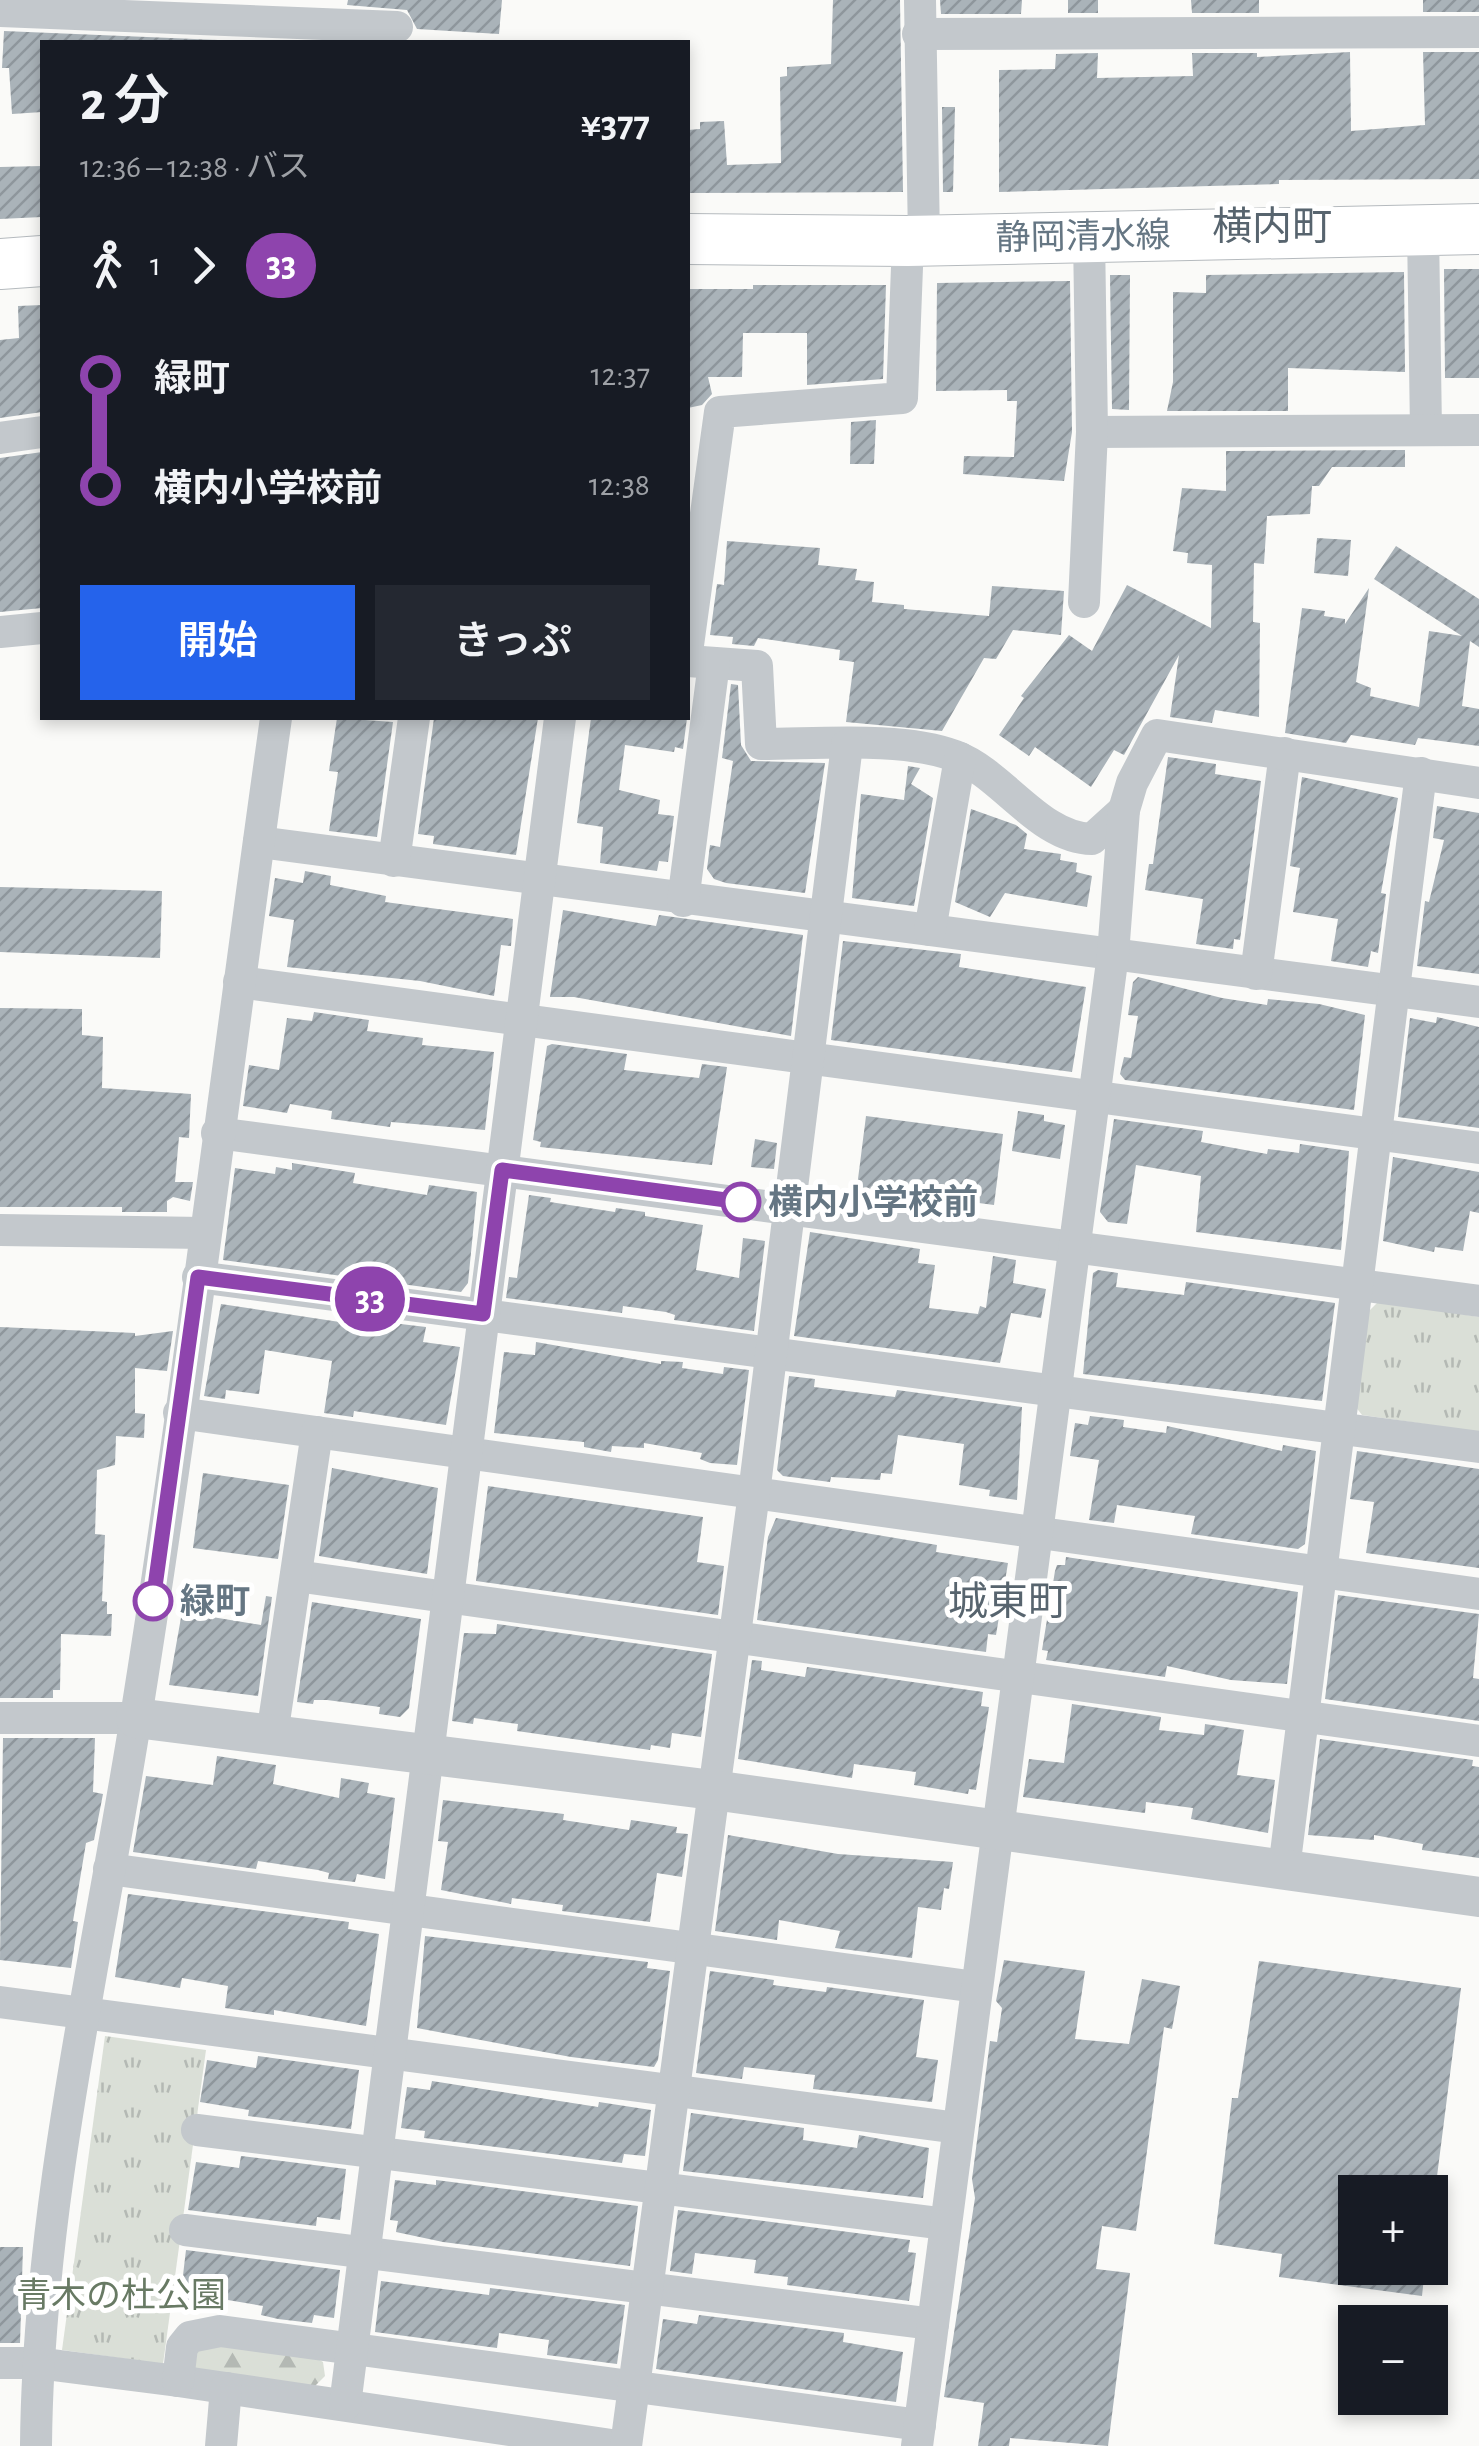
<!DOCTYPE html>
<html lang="ja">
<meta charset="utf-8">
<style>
body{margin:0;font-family:"Alegreya Sans","Noto Sans JP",sans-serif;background:#242831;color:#f1f3f6;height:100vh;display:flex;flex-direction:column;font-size:38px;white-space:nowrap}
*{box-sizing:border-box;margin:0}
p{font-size:32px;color:#9ea1a6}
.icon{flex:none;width:55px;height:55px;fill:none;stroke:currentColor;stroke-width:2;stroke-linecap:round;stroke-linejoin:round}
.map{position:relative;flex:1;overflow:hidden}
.panel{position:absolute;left:40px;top:40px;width:650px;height:680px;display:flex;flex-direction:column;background:#171b24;border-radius:0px;box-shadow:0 5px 15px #0003}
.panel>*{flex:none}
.badge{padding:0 20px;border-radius:32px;font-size:35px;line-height:65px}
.buttons{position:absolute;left:1338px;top:2175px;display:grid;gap:20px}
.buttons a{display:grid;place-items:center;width:110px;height:110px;border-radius:0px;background:#171b24;box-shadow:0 5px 15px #0003;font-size:50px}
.map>.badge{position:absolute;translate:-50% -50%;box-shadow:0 0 0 5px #fff}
.legs{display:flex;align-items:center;gap:15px;height:110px;padding:0 40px;font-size:32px}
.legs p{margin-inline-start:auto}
.overview{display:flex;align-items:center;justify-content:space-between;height:170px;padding:0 40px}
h1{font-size:55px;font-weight:600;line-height:75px}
.action{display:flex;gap:20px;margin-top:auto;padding:20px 40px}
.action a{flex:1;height:115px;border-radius:0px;background:#2563eb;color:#fff;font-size:40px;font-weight:600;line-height:115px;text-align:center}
.action a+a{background:#242831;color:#f1f3f6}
ul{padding:0 40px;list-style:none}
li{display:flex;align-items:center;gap:35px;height:110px;font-size:38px}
li i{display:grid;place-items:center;width:15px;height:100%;margin:0 12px;background:currentColor}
li i::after{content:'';width:25px;height:25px;margin:-12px;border:8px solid;border-radius:50%;background:#171b24}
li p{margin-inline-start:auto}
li:first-child i{background:linear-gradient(#0000 50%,currentColor 0)}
li:last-child i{background:linear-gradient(currentColor 50%,#0000 0)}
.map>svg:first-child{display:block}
.forest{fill:url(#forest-firs)}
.park{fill:url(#park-tufts)}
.building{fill:url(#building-hatch)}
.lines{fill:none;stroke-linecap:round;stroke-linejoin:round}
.primary-casing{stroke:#b5babe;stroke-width:52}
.minor{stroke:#c3c8cc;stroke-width:32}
.tertiary{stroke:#c3c8cc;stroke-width:40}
.primary{stroke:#fff;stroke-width:50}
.line-1-casing{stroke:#fff;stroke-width:22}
.line-1{stroke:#8e44ad;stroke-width:15}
.stop-1-dot{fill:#fff;stroke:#8e44ad;stroke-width:5}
.labels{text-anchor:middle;stroke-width:10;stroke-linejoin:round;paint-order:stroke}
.street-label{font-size:35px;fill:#657683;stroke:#fff}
.stop-label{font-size:35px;font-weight:bold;fill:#657683;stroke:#fff;text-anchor:start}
.park-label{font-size:35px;fill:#687a64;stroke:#fff}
.quarter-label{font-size:40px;fill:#57646e;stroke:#fff}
</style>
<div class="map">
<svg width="1479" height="2446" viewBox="0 0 1479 2446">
<defs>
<pattern id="forest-firs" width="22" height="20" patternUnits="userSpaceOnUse" patternTransform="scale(2.5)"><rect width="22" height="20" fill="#dadfd7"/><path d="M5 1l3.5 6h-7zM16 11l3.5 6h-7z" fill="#b4b9b4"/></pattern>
<pattern id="park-tufts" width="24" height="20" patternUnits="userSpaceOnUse" patternTransform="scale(2.5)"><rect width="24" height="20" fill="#dadfd7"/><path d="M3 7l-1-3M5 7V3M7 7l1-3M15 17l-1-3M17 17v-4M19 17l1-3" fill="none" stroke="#b4b9b4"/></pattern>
<pattern id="building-hatch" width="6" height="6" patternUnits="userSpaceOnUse" patternTransform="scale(2.5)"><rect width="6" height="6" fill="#aab3b9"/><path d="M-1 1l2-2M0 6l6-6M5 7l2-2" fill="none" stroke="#8e969c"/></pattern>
</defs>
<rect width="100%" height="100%" fill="#fafaf8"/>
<!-- forest -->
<polygon class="forest" points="200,2341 313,2356 323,2362 325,2376 314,2387 200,2372 192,2366"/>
<!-- park -->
<g class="park">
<polygon points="1379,1301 1479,1317 1479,1432 1362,1415 1355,1406 1369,1311"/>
<polygon points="105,2036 206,2050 163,2364 62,2350"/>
</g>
<!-- building -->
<g class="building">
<polygon points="348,0 502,0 499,34 417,29 407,10 347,5"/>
<polygon points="833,0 900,0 903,192 688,193 688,130 700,129 700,122 724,121 727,165 781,163 780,77 787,76 787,67 831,64"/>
<polygon points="940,0 1022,0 1021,14 941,14"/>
<rect x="1068" y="0" width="30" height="13"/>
<polygon points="1191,0 1259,0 1259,13 1192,13"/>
<rect x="1423" y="0" width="56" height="12"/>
<polygon points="4,31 218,40 42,42 42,112 12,114 9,68 2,68"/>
<polygon points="1350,52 1351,131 1425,125 1423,52 1479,52 1479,179 1279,180 1279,184 999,192 999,70 1055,69 1056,54 1098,53 1097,78 1193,76 1192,53 1257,53 1257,57"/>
<polygon points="942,107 955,107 953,192 943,192"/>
<polygon points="42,166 42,217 0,219 0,167"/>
<polygon points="1444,269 1479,269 1479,378 1445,378"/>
<polygon points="1404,272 1405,372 1288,368 1288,411 1167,411 1173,382 1173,292 1206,293 1206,275"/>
<polygon points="1110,275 1130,275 1129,410 1112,409"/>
<polygon points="1070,281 1072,432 1064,481 963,474 964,456 1014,457 1017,401 1007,401 1007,390 936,391 937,283"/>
<polygon points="753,285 886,285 883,379 807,385 807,333 743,333 742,377 708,377 712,394 702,405 688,408 688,289 753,289"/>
<polygon points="42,305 42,412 0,418 0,340 19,338 18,306"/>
<polygon points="876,420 874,464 850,464 851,422"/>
<polygon points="1405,450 1405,467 1332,467 1319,486 1312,486 1310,514 1267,516 1264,564 1254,563 1253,622 1260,623 1259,717 1215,710 1212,723 1170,717 1179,655 1124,755 1114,750 1091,787 1035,747 1029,756 999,735 1024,698 1021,696 1069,635 1092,651 1127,585 1211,628 1212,565 1187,563 1188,553 1173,551 1182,488 1226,491 1226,451"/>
<polygon points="42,452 42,608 0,612 0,458"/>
<polygon points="1317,538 1351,540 1348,576 1314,573"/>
<polygon points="727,541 820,548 818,565 857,569 855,580 874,582 872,602 904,605 904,609 989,616 992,586 1064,591 1061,635 1013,630 996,659 984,658 942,731 846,722 854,662 839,660 840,650 758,638 754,646 732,644 733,637 710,635 717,584 724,585"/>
<polygon points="1396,546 1479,599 1479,647 1470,641 1462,706 1479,709 1479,746 1418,738 1415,745 1351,735 1346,743 1285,733 1302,608 1325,611 1324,616 1345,619 1345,624 1369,588 1356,682 1371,688 1370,696 1419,707 1429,631 1462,636 1374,579"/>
<polygon points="731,684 738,685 741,745 751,761 825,763 805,893 726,883 714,879 707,869 710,845 720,847 733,761 722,758"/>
<polygon points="337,718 393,722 377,837 329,831 338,772 329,771"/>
<polygon points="434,718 538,718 516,855 433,844 434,836 418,834"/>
<polygon points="591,718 687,718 683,749 675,747 674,752 625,745 619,790 660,800 658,814 674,816 668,862 659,861 657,871 600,863 603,827 577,823"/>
<polygon points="1168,757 1216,764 1215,774 1261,781 1240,940 1234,939 1233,949 1196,944 1203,899 1145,890 1149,864 1153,864"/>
<polygon points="908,766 920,768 911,784 933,798 914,906 852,898 861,794 904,800"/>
<polygon points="1302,777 1398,798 1381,893 1386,894 1378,953 1371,951 1368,967 1331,961 1338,919 1293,912 1300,868 1290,866"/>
<polygon points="1437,806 1479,813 1479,974 1417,966 1425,901 1429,902 1444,840 1433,838"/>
<polygon points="971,809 1016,825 1027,834 1024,849 1061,854 1060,860 1077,863 1076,872 1092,876 1087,907 1005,893 990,917 955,902"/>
<polygon points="305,871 331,876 330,885 386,896 385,902 513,919 511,946 501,945 494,996 420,981 287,967 294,920 269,916 275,878 303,883"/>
<polygon points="0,887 162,891 160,958 0,952"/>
<polygon points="563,910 656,926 659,915 803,935 791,1036 574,997 550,997"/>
<polygon points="843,941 961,954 959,967 1086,987 1072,1072 831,1040"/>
<polygon points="1138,977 1222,998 1267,1005 1268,999 1319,1004 1365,1015 1354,1110 1125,1080 1120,1074 1124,1057 1131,1058 1138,1016 1128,1015 1133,982"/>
<polygon points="0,1008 82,1009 82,1035 103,1037 102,1088 191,1094 189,1138 179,1137 175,1182 193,1182 190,1201 173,1197 167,1201 167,1212 122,1212 122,1207 0,1207"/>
<polygon points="314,1012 369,1020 367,1031 423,1038 422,1045 494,1052 485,1130 391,1122 390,1127 331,1119 332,1111 290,1104 287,1113 243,1106 249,1065 279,1070 287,1018 312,1021"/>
<polygon points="1437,1017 1479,1027 1479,1128 1398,1117 1410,1018 1436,1023"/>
<polygon points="552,1044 627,1054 624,1070 699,1078 702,1064 727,1067 712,1165 540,1147 541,1142 533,1140 547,1046"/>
<polygon points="1018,1111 1044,1115 1044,1121 1065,1125 1060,1159 1012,1151"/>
<polygon points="866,1116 1003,1134 994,1205 857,1187"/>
<polygon points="1114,1119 1203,1131 1201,1142 1267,1154 1268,1149 1299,1153 1300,1144 1349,1151 1341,1250 1196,1232 1201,1176 1136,1165 1127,1224 1108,1222 1100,1212"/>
<polygon points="755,1139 777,1143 774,1169 751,1167"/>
<polygon points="1393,1157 1479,1172 1479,1213 1470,1211 1463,1251 1435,1247 1434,1252 1383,1241"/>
<polygon points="292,1163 355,1173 353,1183 427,1195 429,1185 477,1192 468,1283 461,1292 223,1260 235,1168 275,1174 276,1167 292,1170"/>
<polygon points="529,1195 551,1198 550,1202 615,1212 616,1208 645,1212 645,1216 703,1225 696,1270 739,1278 743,1238 765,1241 754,1331 674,1320 675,1315 666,1312 623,1306 622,1313 506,1298 509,1277 517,1278"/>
<polygon points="810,1232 920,1249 918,1263 935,1265 929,1308 978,1314 980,1306 986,1308 993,1256 1016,1260 1013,1283 1046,1289 1041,1318 1011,1313 1000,1363 794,1336"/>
<polygon points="1098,1270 1118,1273 1116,1287 1184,1295 1186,1282 1335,1303 1322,1401 1083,1374 1093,1273"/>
<polygon points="221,1304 366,1326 367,1320 426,1327 423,1342 460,1347 446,1425 354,1411 353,1417 324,1413 332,1361 265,1350 259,1394 226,1390 225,1399 204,1396"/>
<polygon points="0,1327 135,1333 135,1336 173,1331 167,1371 135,1368 135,1413 145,1414 144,1438 116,1436 115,1465 97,1470 95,1534 105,1535 102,1601 107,1602 107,1614 112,1614 111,1636 61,1634 60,1690 53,1690 53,1698 0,1698"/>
<polygon points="536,1342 661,1364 661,1361 683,1362 682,1368 723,1374 724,1367 749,1370 737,1465 710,1463 700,1459 702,1453 644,1443 644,1448 612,1446 611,1452 584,1447 584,1442 494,1433 504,1352 535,1355"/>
<polygon points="789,1376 815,1379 814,1387 895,1397 897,1390 1022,1407 1017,1500 989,1496 990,1490 959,1485 964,1444 898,1435 892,1474 881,1473 880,1480 831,1477 830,1482 783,1476 777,1470"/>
<polygon points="1090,1416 1124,1420 1123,1427 1166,1433 1167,1426 1282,1451 1283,1445 1316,1451 1305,1544 1298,1549 1191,1534 1195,1516 1117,1505 1114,1523 1089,1520 1099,1460 1070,1456 1075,1423 1088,1425"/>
<polygon points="1357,1451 1479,1469 1479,1568 1366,1553 1374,1502 1350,1499"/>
<polygon points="332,1468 438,1488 427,1574 319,1556"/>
<polygon points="203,1473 289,1485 278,1559 193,1548"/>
<polygon points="488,1486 703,1517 697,1562 724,1566 718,1615 476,1581"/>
<polygon points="776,1518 937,1545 936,1552 1008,1563 996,1635 988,1634 986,1652 757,1620 768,1537"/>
<polygon points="1066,1557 1298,1592 1287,1684 1231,1680 1167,1666 1165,1677 1046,1660 1048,1651 1042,1650 1055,1571 1057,1565 1065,1565"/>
<polygon points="1338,1595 1479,1614 1473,1678 1479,1679 1479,1721 1325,1699"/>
<polygon points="266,1596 272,1597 258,1696 169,1685 182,1612 261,1625"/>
<polygon points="312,1602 421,1619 409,1708 400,1717 379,1714 380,1707 327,1700 314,1700 313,1704 297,1702"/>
<polygon points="497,1624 712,1654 701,1737 672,1733 670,1748 651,1745 650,1750 517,1731 518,1724 474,1718 473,1724 452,1721 464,1633 496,1634"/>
<polygon points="752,1660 762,1661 761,1670 805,1677 807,1667 983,1692 981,1706 989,1707 976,1790 969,1789 968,1794 914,1785 916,1772 854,1764 852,1778 738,1759"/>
<polygon points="1072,1704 1161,1717 1159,1730 1204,1735 1205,1724 1244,1730 1237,1775 1275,1780 1268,1833 1191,1819 1193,1808 1146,1802 1145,1813 1023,1797 1029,1759 1064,1763"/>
<polygon points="3,1738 95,1738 93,1792 103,1794 94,1840 86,1843 73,1921 78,1922 71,1968 0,1960"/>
<polygon points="1320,1739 1473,1760 1472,1766 1479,1767 1479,1858 1422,1850 1423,1844 1374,1835 1374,1840 1308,1835"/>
<polygon points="217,1756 276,1765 273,1784 339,1798 341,1778 369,1783 367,1793 395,1798 385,1879 357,1874 355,1882 328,1879 329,1873 318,1870 258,1861 256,1869 133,1852 146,1776 213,1785"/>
<polygon points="443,1800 564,1814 563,1820 629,1830 631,1820 677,1827 676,1833 688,1834 682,1877 657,1873 650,1922 562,1911 563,1905 512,1898 511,1904 441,1890 448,1842 438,1841"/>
<polygon points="728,1835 838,1854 953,1862 949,1889 944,1888 941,1910 918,1907 912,1958 835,1948 840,1931 779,1920 777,1940 715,1931"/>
<polygon points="128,1894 349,1922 348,1929 379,1934 366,2026 274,2010 274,2015 225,2008 228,1986 182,1978 180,1988 115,1977"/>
<polygon points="425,1936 648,1962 647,1968 670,1971 658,2060 654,2067 571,2057 417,2028"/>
<polygon points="1004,1960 1085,1971 1075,2039 1129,2044 1142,1979 1180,1986 1172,2029 1164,2027 1136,2231 1102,2226 1096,2269 1130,2273 1108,2446 1010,2438 1009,2446 978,2446 984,2403 944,2397 975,2198 972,2179 990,2041 997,2042 1002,2008 996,2001"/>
<polygon points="1259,1961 1461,1988 1435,2192 1355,2192 1355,2268 1425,2268 1422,2296 1279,2277 1282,2254 1214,2244 1232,2098 1238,2098"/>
<polygon points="710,1971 774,1980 773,1985 826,1992 827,1987 924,2000 916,2057 938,2060 932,2102 813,2089 815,2075 744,2067 742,2079 696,2073"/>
<polygon points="258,2056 359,2070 351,2129 248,2116 249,2110 200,2102 207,2060 256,2068"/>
<polygon points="432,2081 598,2107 599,2102 651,2110 645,2156 624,2154 622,2163 424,2138 425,2131 401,2128 407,2087 430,2090"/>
<polygon points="691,2113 804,2128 803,2140 857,2148 859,2135 929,2148 923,2198 683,2171"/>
<polygon points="241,2156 346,2169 340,2220 317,2217 316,2226 188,2210 196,2162 239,2168"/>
<polygon points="395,2180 436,2185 436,2180 638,2206 630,2266 443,2242 396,2232 398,2221 390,2220"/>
<polygon points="678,2210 910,2240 908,2252 916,2253 909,2301 787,2285 788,2277 754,2273 756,2260 695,2253 692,2274 670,2271"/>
<polygon points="0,2247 23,2247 20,2343 0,2343"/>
<polygon points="186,2250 340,2270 334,2318 314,2315 312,2323 278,2319 261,2315 263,2306 216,2298 215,2312 179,2309"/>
<polygon points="381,2281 489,2295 490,2288 625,2305 617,2364 547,2355 549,2340 499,2333 497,2348 375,2332"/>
<polygon points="699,2315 844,2333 843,2342 903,2352 896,2402 656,2369 663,2319 697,2324"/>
</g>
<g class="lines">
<defs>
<g id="primary">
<polyline points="688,239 908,241 1479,229"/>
<polyline points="0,264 42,261"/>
</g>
</defs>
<!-- primary casing -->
<use href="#primary" class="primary-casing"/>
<!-- minor -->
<g class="minor">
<polyline points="920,0 924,240"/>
<polyline points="0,11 397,27"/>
<polyline points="918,34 1479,32"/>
<polyline points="1423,230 1426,430"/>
<polyline points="1092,432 1479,430"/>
<polyline points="0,438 42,432"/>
<polyline points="1084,602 1092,432 1089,236"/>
<polyline points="0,632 42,628"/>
<polyline points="688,645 720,412 902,398 908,241"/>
<path d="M688 661 757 666 761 744C817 744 903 736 955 756 1003 774 1039 838 1092 839L1124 810"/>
<polyline points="259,842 1479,1002"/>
<polyline points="394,861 414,718"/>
<polyline points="683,901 714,663"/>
<polyline points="930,930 960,758"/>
<polyline points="1256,974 1285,753"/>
<polyline points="239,982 1479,1148"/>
<polyline points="217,1133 1479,1301"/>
<polyline points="0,1230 204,1233"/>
<polyline points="198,1277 1479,1447"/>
<polyline points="179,1413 1479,1594"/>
<polyline points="296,1576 1479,1741"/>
<polyline points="0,1718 136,1718"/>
<polyline points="272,1735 317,1432"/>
<polyline points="109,1869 976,1987"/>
<polyline points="1284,1869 1421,773"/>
<polyline points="0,2002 958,2128"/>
<polyline points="197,2130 946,2224"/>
<polyline points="185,2230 933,2324"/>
<polyline points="0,2363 37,2363 178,2381 618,2446"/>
<polyline points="178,2381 182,2347 190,2337 220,2331 920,2425"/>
<polyline points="345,2405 560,718"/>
<path d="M36 2446C38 2204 98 1955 136 1717 189 1385 229 1050 276 718"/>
<polyline points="221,2446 226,2388"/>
<polyline points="626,2446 754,1493 847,745"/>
<polyline points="917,2446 1113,954 1124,810 1132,783 1157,735 1479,783"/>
</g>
<!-- tertiary -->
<polyline class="tertiary" points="136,1718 713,1790 1479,1897"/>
<!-- primary -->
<use href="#primary" class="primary"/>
</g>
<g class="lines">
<defs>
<polyline id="line-1" points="153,1601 198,1277 483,1314 502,1170 741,1202"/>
</defs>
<!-- line-1 casing -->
<use href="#line-1" class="line-1-casing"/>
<!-- line-1 -->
<use href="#line-1" class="line-1"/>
</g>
<!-- markers -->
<g class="stop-1-dot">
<circle cx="741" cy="1202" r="18"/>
<circle cx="153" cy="1601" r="18"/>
</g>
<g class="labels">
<!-- street labels -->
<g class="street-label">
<text transform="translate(1083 236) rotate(-1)" y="12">静岡清水線</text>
</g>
<!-- stop labels -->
<g class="stop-label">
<text x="768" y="1214">横内小学校前</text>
<text x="180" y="1613">緑町</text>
</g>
<!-- park labels -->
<g class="park-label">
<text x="121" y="2307">青木の杜公園</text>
</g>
<!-- quarter labels -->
<g class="quarter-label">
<text x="1272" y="240">横内町</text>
<text x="1008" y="1615">城東町</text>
</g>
</g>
</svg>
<div class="buttons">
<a>+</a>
<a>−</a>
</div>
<b class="badge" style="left:370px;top:1299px;background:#8e44ad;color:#fff">33</b>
<section class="panel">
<div class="overview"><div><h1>2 分</h1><p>12:36 – 12:38 · バス</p></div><b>¥377</b></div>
<div class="legs"><svg class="icon" aria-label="walk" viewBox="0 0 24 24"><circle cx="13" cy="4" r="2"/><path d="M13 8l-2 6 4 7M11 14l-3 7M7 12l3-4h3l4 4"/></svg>1<svg class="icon" aria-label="forward" viewBox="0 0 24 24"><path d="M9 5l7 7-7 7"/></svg><b class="badge" style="background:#8e44ad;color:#fff">33</b></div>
<ul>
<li><i style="color:#8e44ad"></i><b>緑町</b><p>12:37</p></li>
<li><i style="color:#8e44ad"></i><b>横内小学校前</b><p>12:38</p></li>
</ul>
<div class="action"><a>開始</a><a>きっぷ</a></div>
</section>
</div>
